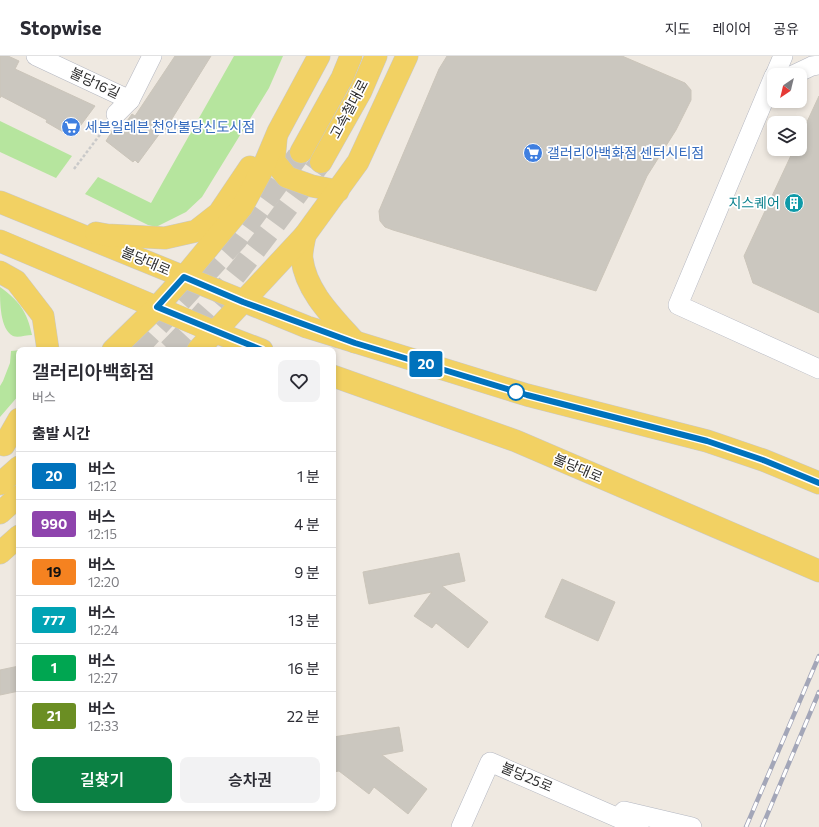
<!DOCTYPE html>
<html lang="ko">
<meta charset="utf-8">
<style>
body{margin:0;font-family:Commissioner,"Noto Sans KR",sans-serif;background:#f2f2f3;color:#2b2b33;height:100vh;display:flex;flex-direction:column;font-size:15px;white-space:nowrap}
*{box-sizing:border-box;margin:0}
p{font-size:13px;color:#7c7c81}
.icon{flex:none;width:22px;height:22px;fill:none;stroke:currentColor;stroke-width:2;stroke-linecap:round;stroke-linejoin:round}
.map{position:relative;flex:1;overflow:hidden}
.drawer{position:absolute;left:16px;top:291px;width:320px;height:464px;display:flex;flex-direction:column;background:#fff;border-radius:8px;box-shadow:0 2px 6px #0003}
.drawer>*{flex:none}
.badge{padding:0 8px;border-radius:3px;font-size:14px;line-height:26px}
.needle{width:26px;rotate:215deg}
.tools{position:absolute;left:767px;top:12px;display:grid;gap:8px}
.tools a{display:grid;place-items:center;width:40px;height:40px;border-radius:8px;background:#fff;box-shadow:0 2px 6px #0003;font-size:20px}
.map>.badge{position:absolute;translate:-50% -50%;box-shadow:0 0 0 2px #fff}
h2{padding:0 16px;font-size:15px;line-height:36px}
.round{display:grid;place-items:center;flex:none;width:42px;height:42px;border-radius:8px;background:#f2f2f3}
.overview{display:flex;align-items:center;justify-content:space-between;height:68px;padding:0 16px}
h1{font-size:19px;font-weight:600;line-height:30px}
.cta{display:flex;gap:8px;margin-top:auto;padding:8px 16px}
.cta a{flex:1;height:46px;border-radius:8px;background:#0b8043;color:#fff;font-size:16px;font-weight:600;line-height:46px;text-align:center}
.cta a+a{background:#f2f2f3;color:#2b2b33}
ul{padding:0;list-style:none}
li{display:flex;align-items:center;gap:12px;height:48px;padding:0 16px;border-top:1px solid #e1e1e2}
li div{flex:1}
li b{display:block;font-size:15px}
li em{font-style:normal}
li .badge{min-width:44px;font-weight:700;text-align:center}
header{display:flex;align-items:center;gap:24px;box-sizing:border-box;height:56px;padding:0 20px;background:#fff;border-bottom:1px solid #e1e1e2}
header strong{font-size:19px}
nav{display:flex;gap:22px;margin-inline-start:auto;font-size:14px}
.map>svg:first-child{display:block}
.green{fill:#b6e59e}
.building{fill:#cbc7bf;stroke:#cbc5ba}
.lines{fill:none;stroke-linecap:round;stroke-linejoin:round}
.major-tunnel{stroke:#c8c4bd;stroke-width:22;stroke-dasharray:22 11;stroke-linecap:butt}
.minor-casing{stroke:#b4b7c1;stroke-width:20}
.major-casing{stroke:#c9c9c9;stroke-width:23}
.path{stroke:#c9c9c9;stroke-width:2.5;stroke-dasharray:3 2;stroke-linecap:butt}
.minor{stroke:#fff;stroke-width:19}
.major{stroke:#f2d163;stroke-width:22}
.rail-casing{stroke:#a3a6b8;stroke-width:4.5}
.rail{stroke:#fff;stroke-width:3;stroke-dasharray:9;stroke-linecap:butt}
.line-casing{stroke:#fff;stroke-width:9}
.line{stroke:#0072bc;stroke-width:6}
.stop-dot{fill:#fff;stroke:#0072bc;stroke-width:2}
.labels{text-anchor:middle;stroke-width:3.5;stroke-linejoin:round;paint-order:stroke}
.street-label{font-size:14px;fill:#2e2e2e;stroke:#fff}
.shop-label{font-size:14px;fill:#366cbe;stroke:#fff;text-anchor:start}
.culture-label{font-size:14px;fill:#0d838f;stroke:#fff;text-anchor:end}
</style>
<header>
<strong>Stopwise</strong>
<nav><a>지도</a><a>레이어</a><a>공유</a></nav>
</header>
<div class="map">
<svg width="819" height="771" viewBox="0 0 819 771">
<rect width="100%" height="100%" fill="#efe9e1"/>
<!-- green -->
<g class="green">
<polygon points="234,0 283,0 269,32 202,141 186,156 156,171 148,169 85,138 98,121 151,147"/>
<polygon points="0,65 72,100 56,122 0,96"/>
<path d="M0 231C19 245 27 255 32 279 26 279 18 282 13 280 0 273 0 247 0 231Z"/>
<polygon points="32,293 19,294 19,339 0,361 0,330 3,325 10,307 11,295"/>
</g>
<!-- building -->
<g class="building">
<polygon points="0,0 8,0 19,5 15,13 95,50 72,81 46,66 47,64 1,40 0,42"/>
<polygon points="175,0 211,0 165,74 163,73 138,107 135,104 133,106 106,85 116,69 123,67 125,68 132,58 135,60"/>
<polygon points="447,0 622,0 685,27 691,34 691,44 676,74 647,120 596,235 393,174 385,171 380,165 379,155 439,13"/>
<polygon points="819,40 819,257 753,227 744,200 794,93 800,93 800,81"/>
<polygon points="459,497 465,525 442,530 488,566 468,592 436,567 432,572 414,560 432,536 369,548 363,516"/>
<polygon points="562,523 615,546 598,585 545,561"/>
<polygon points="19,610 19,635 0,639 0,614"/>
<polygon points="399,671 403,695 382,699 427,733 408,758 374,731 369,738 339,715 333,716 333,681"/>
</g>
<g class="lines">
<!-- major-tunnel -->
<g class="major-tunnel">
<polyline points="136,294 237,183 301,96"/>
<path d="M169 294C226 237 273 170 321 106"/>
</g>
<defs>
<g id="minor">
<polyline points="36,0 130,44 152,0"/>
<polyline points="775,19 783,0"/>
<polyline points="793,19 812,10 819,9"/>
<polyline points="774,20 678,249 819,313"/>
<polyline points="116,58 130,44"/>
<polyline points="624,755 692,771"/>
<polyline points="461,771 490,706 639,771"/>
</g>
<g id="major">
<polyline points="276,83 274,105 287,121 312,130 338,135"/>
<polyline points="301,96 342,22 351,0"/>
<polyline points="321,106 361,35 376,0"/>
<polyline points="0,146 307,271 527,339 707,385 763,404 819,427"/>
<polyline points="96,177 107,179 165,182 196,175 219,157 250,111"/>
<path d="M305 179C304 186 301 196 302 203 306 236 334 262 355 286"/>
<polyline points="0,185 215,276 262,294"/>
<polyline points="0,216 16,225 43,260 48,294"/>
<polyline points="113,294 157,251 184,221 242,151 262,114 278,76 319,0"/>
<polyline points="198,294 305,179 358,106 407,0"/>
<polyline points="333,320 516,385 819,515"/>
<polyline points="4,389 19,363"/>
<polyline points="0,428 19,411"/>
<polyline points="0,457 19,440"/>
<polyline points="0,497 19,480"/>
</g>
</defs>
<!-- minor casing -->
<use href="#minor" class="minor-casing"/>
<!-- major casing -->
<use href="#major" class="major-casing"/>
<!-- path -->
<polyline class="path" points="74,113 105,72"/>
<!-- minor -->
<use href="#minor" class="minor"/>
<!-- major -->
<use href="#major" class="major"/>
<defs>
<g id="rail">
<polyline points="746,771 819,600"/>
<polyline points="762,771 819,636"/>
</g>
</defs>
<!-- rail casing -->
<use href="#rail" class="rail-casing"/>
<!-- rail -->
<use href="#rail" class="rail"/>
</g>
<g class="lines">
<defs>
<polyline id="line" points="262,294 157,251 184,221 243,246 355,287 527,339 707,385 763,404 819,427"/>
</defs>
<!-- line casing -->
<use href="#line" class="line-casing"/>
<!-- line -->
<use href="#line" class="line"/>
</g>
<!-- icons -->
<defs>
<symbol id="supermarket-disc" viewBox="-11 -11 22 22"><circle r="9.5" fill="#3f7fe0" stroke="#fff"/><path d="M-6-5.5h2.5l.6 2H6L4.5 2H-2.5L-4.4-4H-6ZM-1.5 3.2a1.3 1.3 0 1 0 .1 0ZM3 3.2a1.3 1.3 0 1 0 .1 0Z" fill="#fff"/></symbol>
<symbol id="building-disc" viewBox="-11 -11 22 22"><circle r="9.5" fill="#0f9aa8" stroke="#fff"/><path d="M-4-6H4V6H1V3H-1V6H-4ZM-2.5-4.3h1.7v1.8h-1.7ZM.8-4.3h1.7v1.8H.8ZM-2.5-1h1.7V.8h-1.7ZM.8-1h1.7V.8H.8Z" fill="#fff"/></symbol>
</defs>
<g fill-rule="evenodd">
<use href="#supermarket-disc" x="60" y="60" width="22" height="22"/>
<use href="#supermarket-disc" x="522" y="86" width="22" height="22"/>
<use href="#building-disc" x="783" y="136" width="22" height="22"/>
</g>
<!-- markers -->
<circle class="stop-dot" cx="516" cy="336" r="8"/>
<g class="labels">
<!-- street labels -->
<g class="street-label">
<text transform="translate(95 27) rotate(25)" y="5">불당16길</text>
<text transform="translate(349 53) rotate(-62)" y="5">고속철대로</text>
<text transform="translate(146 205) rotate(23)" y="5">불당대로</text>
<text transform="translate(578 412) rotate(23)" y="5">불당대로</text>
<text transform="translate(527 721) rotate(23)" y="5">불당25로</text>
</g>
<!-- shop labels -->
<g class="shop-label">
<text x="85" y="76">세븐일레븐 천안불당신도시점</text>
<text x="547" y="102">갤러리아백화점 센터시티점</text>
</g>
<!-- culture labels -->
<g class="culture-label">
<text x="780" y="152">지스퀘어</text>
</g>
</g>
</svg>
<div class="tools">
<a><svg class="needle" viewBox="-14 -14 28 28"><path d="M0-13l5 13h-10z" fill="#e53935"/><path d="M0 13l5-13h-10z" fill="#7c7c81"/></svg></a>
<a><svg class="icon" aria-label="layers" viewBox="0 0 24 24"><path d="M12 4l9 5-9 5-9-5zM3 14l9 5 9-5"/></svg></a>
</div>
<b class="badge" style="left:426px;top:308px;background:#0072bc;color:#fff">20</b>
<section class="drawer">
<div class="overview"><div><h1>갤러리아백화점</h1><p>버스</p></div><a class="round"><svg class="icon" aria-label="heart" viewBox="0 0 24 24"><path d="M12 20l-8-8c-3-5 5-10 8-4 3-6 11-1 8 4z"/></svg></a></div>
<h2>출발 시간</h2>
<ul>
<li><span class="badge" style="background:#0072bc;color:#fff">20</span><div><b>버스</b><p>12:12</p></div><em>1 분</em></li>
<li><span class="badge" style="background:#8e44ad;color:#fff">990</span><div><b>버스</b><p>12:15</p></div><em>4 분</em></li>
<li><span class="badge" style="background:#f58220;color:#111">19</span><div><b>버스</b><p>12:20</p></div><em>9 분</em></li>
<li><span class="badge" style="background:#00a3b4;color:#fff">777</span><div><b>버스</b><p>12:24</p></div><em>13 분</em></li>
<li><span class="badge" style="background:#00a651;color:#fff">1</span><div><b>버스</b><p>12:27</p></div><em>16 분</em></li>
<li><span class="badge" style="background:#6b8e23;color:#fff">21</span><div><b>버스</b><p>12:33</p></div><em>22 분</em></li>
</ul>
<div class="cta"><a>길찾기</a><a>승차권</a></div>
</section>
</div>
